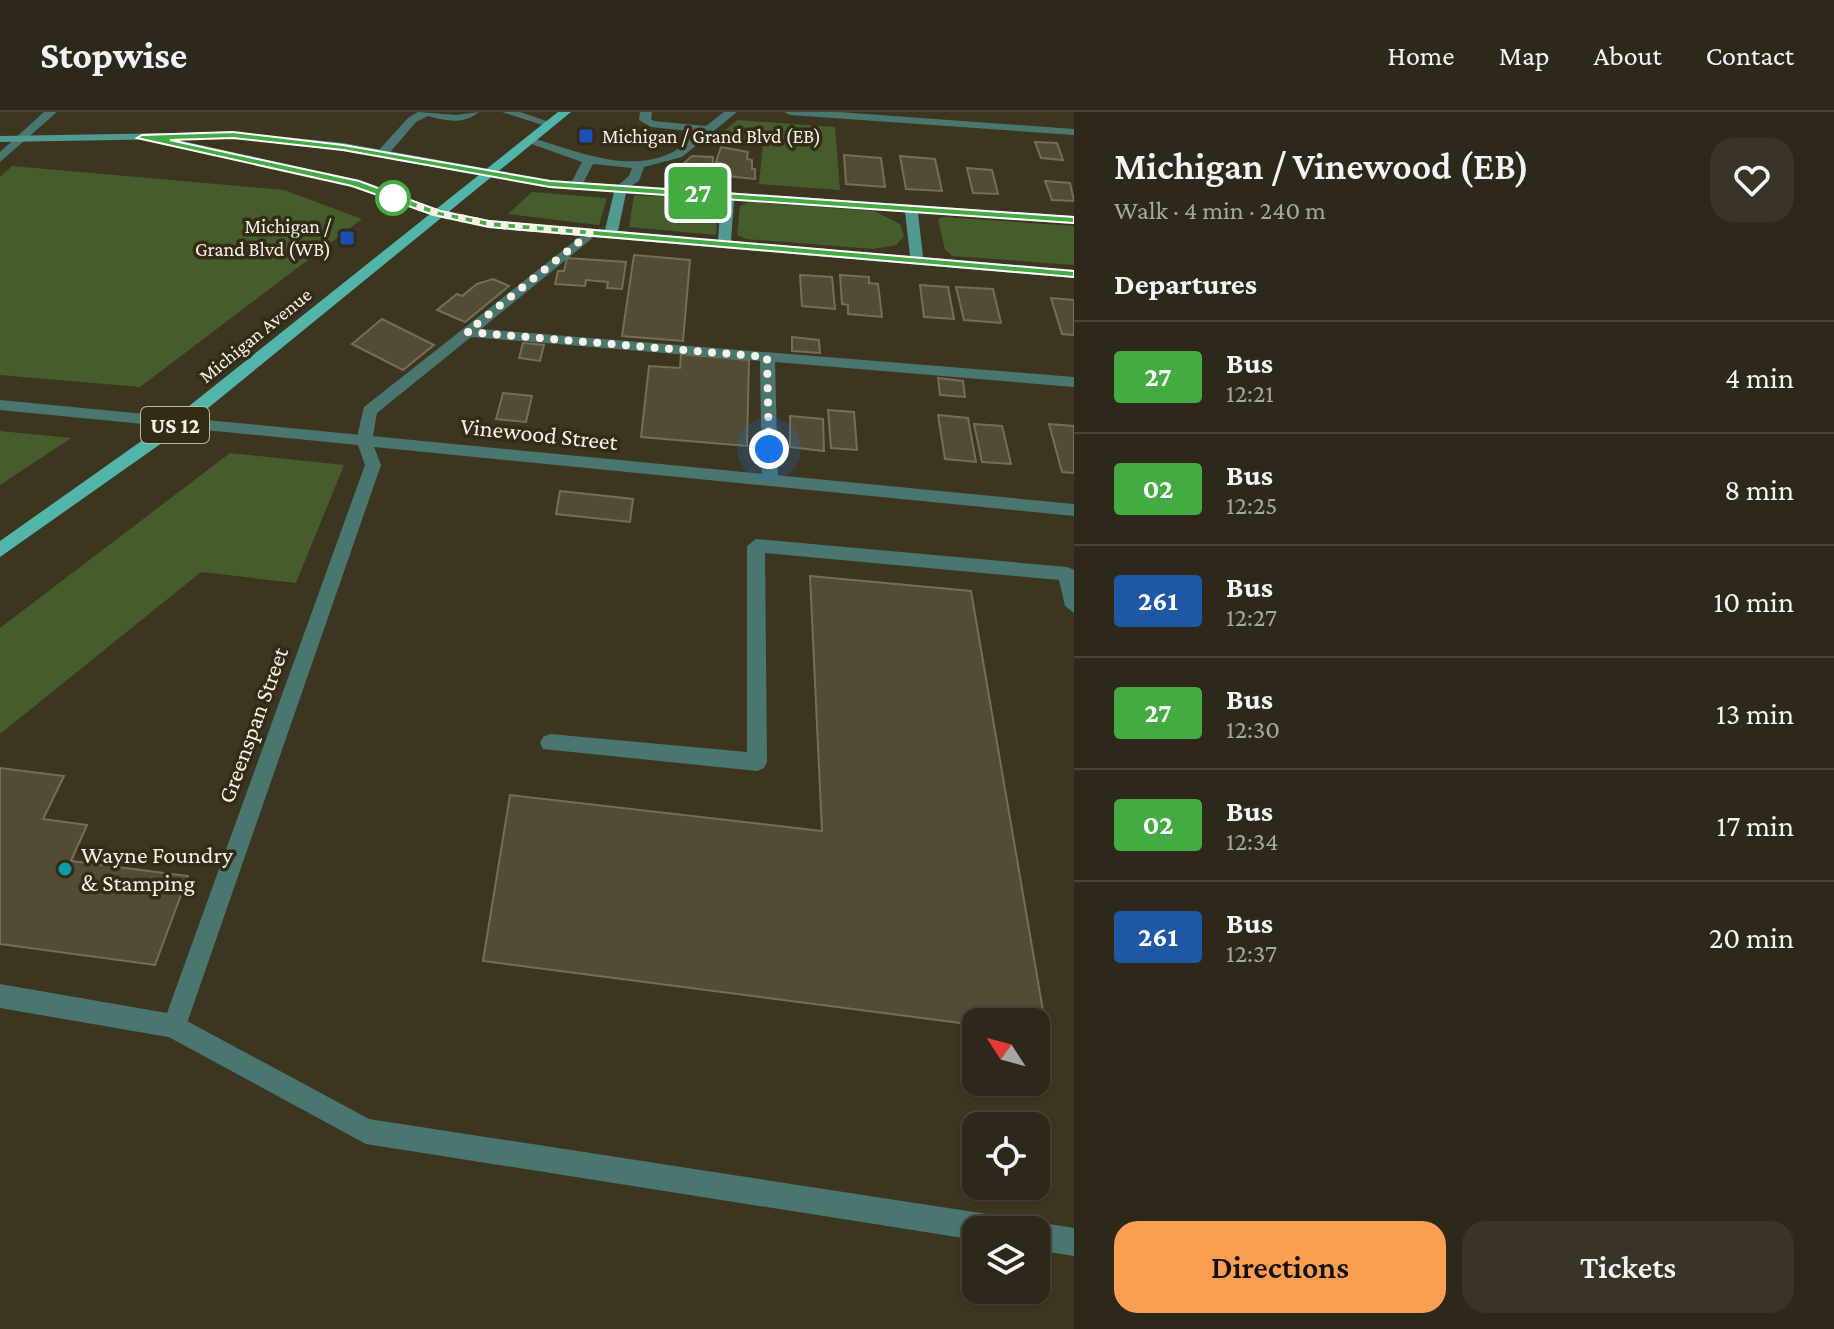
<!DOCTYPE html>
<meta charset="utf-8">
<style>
body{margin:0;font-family:"Crimson Pro",serif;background:#393426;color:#f1f3f6;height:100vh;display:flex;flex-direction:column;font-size:30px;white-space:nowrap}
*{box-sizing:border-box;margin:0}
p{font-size:26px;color:#a7a6a2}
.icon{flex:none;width:44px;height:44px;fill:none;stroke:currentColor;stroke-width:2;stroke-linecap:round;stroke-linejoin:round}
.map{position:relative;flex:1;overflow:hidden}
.details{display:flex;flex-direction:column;background:#2d2819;width:760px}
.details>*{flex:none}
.badge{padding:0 16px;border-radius:6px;font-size:28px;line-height:52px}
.needle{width:52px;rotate:306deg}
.controls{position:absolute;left:962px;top:896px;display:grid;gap:16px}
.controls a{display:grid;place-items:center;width:88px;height:88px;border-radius:16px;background:#2d2819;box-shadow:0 2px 6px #0004,0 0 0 2px #484438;font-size:40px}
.you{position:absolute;width:40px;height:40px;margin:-20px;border:6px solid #fff;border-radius:50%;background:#1a73e8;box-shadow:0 0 0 12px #1a73e833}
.map>.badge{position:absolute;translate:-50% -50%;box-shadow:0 0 0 4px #fff}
h2{padding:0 40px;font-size:30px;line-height:72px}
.round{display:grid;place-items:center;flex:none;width:84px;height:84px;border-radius:24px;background:#393426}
.head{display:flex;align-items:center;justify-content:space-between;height:136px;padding:0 40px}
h1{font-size:38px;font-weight:600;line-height:60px}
.action{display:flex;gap:16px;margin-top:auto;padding:16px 40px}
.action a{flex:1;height:92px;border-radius:24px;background:#fb9e51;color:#111;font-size:32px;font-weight:600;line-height:92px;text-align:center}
.action a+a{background:#393426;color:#f1f3f6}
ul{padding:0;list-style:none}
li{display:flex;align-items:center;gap:24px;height:112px;padding:0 40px;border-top:2px solid #484438}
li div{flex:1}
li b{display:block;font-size:30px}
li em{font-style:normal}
li .badge{min-width:88px;font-weight:700;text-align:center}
header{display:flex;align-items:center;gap:48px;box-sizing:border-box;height:112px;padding:0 40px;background:#2d2819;border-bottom:2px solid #484438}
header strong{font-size:38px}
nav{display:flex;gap:44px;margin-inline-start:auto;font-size:28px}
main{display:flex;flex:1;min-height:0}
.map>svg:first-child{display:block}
.green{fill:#455d2b}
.building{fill:#524c36;stroke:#746e56;stroke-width:2}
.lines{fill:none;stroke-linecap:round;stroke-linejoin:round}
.lane{fill:#4a7670;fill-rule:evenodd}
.street{fill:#4a7670;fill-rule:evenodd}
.secondary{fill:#509a91;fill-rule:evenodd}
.primary{fill:#51b5a9;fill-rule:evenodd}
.line{fill:#44aa42;stroke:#fff;stroke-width:2}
.walk{stroke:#f5f1e4;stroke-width:8;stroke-dasharray:0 14.4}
.transit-dot{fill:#1a4fb4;stroke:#322c17;stroke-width:3}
.stop-dot{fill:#fff;stroke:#44aa42;stroke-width:4}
.culture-dot{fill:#0f9aa8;stroke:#322c17;stroke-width:3}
.labels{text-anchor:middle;stroke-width:7;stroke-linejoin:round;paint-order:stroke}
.far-poi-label{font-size:20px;fill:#f5f1e4;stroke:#322c17;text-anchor:start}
.far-street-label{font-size:20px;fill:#f5f1e4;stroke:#322c17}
.shield{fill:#322c17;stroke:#bab6a6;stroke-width:2}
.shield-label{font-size:22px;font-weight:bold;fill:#f5f1e4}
.street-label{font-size:24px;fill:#f5f1e4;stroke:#322c17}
.poi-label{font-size:24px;fill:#f5f1e4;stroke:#322c17;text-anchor:start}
</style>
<header>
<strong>Stopwise</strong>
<nav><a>Home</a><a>Map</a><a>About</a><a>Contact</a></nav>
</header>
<main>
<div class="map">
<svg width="1074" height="1217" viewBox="0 0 1074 1217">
<rect width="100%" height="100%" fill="#3c3621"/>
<!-- green -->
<g class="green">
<polygon points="737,8 835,15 840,78 759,72 763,31 716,26"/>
<polygon points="12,54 284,78 362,107 140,275 0,263 0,65"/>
<polygon points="532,80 607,86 599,113 508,102"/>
<polygon points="634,83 718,88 716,123 629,115"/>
<polygon points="748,90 874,99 900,112 904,124 896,133 874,137 746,127 737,123 740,94"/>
<polygon points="944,105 1074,114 1074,153 952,144 945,138 938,107"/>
<polygon points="0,319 71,326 0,373"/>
<polygon points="230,341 344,353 296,471 201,460 0,622 0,516"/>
</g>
<!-- building -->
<g class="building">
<polygon points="1035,30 1057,31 1063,48 1041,46"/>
<polygon points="721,35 748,40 747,47 752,48 752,57 755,57 755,67 726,64 726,60 720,60 721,51 716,50"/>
<polygon points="844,43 881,46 885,75 846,72"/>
<polygon points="692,44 713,45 712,63 673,61"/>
<polygon points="900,44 935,47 942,79 906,77"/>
<polygon points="967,56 992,58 998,82 973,81"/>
<polygon points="1045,69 1070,71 1074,89 1052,88"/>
<polygon points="634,143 690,148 683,229 622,224"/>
<polygon points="567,146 626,150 622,177 607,176 608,170 586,168 585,174 555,172 558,159 564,159"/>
<polygon points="800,163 832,165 835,197 802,194"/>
<polygon points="840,163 869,165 869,171 878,172 882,205 848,202 848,193 842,192"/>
<polygon points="493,167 509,174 465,210 437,198 457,182 462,184 477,172"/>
<polygon points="920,173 948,175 954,207 924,205"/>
<polygon points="956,175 993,177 1001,211 964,208"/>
<polygon points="1051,186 1074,188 1074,223 1062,222"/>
<polygon points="382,207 434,233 403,258 352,232"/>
<polygon points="792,225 819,228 820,241 792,239"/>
<polygon points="523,231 544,233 540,249 519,246"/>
<polygon points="681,242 749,248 747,334 641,325 649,254 680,256"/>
<polygon points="938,266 963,269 965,285 940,283"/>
<polygon points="503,281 532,284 526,310 496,307"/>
<polygon points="828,298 854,300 857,338 831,336"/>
<polygon points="938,303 968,306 976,350 945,347"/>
<polygon points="790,304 823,307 824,339 790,335"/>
<polygon points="974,312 1002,314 1011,352 982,350"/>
<polygon points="1049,312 1074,314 1074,361 1062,360"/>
<polygon points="560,379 633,387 630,410 556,402"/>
<polygon points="810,464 971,479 1047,922 1036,921 1036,910 976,910 976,913 483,849 510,683 822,719"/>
<polygon points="0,656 64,664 43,707 87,713 71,749 188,764 155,853 0,832"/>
</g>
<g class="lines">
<!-- lane -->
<g class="lane">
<path d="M418 0 456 3 479 0C463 13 446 9 428 4L416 10 386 45H378V39L408 6Z"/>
<polygon points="502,0 520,0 555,12 549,15"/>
<path d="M640 0H652L651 7 654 9 706 14 724 0H737L682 45 644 55 639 69 621 80 615 76 629 64 632 56 593 52 582 73 576 77 570 73 582 50 523 29 529 25C575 38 627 63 673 40 682 35 690 26 698 20L651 15 639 8Z"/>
<polygon points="590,117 597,121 595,124 481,217 1074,265 1074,275 775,250 778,368 770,374 762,368 760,249 471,225 377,301 372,329 370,333 358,333 356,329 364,295"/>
<polygon points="756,427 1067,455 1074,458 1074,501 1065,494 1059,468 765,441 767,650 764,656 757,659 543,637 540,631 543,625 550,622 747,640 747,434"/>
<polygon points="174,902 369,1007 1000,1104 1010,1108 1014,1118 976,1118 976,1128 366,1032 165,923 162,914 165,905"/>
<polygon points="1036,1110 1074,1116 1074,1144 1036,1138 1036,1118 1025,1118"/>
</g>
<!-- street -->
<g class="street">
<polygon points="44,0 57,0 0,50 0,40"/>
<polygon points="784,0 838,0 1074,17 1074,23 790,3"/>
<polygon points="0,288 1074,392 1074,404 374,335 381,353 186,914 183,923 174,926 0,896 0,872 167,901 365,353 358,333 0,298"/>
</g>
<!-- secondary -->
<path class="secondary" d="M233 20 343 31 550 68 1074 104V112L918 101 923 145 1074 158V166L489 116 433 104 351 74 171 32 177 28 359 68 440 98 489 108 605 118 614 80 550 76 343 39 233 26 0 30V24ZM626 81 721 88 718 128 618 119ZM734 88 905 100 910 144 731 129Z"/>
<!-- primary -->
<polygon class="primary" points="558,0 571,0 186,314 0,445 0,429 174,306"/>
</g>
<!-- line -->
<polygon class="line" points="233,20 343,33 550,69 1074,105 1074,111 550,75 343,38 233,26 170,28 359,69 440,99 489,109 1074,159 1074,165 489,115 434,103 352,74 137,26 142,23"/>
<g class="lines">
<!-- walk -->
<polyline class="walk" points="393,86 437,101 489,112 590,121 467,220 767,245 769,337"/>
</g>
<!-- markers -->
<g class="transit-dot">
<rect x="578" y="16" width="16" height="16" rx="4"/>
<rect x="339" y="118" width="16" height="16" rx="4"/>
</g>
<circle class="stop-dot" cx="393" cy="86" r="16"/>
<circle class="culture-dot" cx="65" cy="757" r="8"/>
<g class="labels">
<!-- far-poi labels -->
<g class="far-poi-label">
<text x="602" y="31">Michigan / Grand Blvd (EB)</text>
<text x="331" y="121" text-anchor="end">Michigan /<tspan x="331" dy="23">Grand Blvd (WB)</tspan></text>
</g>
<!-- far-street labels -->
<g class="far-street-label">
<text transform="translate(255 223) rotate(-39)" y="7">Michigan Avenue</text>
</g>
<!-- shield labels -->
<rect class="shield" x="141" y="295" width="68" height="36" rx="6"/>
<g class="shield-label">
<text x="175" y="321">US 12</text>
</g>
<!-- street labels -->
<g class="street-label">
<text transform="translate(539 322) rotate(6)" y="8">Vinewood Street</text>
<text transform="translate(253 613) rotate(-70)" y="8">Greenspan Street</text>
</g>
<!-- poi labels -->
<g class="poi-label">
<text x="81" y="751">Wayne Foundry<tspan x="81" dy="28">&amp; Stamping</tspan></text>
</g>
</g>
</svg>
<div class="controls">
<a><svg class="needle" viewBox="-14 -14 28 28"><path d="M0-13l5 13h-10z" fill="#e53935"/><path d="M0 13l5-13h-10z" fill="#a7a6a2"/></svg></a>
<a><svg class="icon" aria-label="locate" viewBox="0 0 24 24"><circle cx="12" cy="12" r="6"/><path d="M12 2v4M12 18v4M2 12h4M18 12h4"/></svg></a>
<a><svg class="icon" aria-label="layers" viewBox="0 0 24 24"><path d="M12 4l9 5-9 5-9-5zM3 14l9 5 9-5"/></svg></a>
</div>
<div class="you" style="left:769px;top:337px"></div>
<b class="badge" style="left:698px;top:81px;background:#44aa42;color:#fff">27</b>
</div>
<section class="details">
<div class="head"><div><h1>Michigan / Vinewood (EB)</h1><p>Walk · 4 min · 240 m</p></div><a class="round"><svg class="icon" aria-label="heart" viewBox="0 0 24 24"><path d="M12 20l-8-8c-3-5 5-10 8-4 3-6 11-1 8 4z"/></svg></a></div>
<h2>Departures</h2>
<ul>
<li><span class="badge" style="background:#44aa42;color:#fff">27</span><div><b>Bus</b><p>12:21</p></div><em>4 min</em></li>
<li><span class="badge" style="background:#44aa42;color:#fff">02</span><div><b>Bus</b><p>12:25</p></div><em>8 min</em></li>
<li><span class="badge" style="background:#1e57a3;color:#fff">261</span><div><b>Bus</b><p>12:27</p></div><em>10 min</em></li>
<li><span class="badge" style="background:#44aa42;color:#fff">27</span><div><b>Bus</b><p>12:30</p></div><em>13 min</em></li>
<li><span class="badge" style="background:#44aa42;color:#fff">02</span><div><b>Bus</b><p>12:34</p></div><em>17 min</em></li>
<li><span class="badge" style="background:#1e57a3;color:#fff">261</span><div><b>Bus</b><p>12:37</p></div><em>20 min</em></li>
</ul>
<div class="action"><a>Directions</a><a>Tickets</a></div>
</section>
</main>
